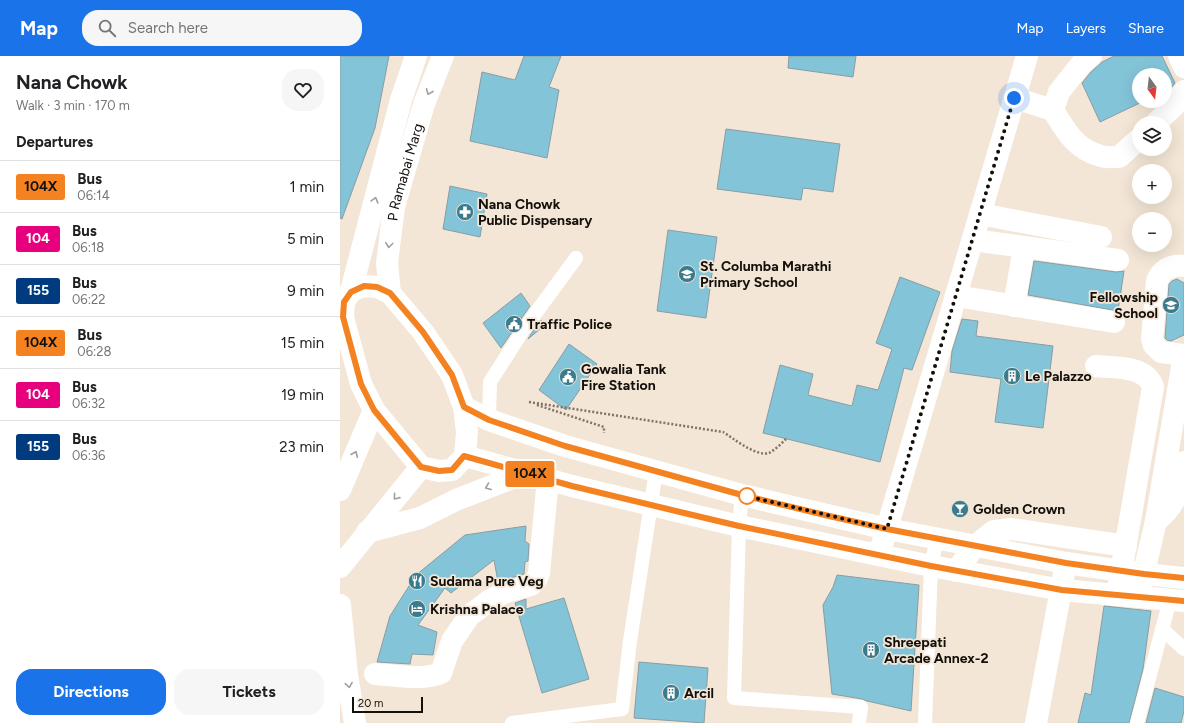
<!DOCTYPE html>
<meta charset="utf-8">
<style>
body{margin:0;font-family:Figtree,sans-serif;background:#f6f6f6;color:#202124;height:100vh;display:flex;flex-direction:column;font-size:15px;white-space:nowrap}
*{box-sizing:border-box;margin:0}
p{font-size:13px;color:#757577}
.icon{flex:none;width:22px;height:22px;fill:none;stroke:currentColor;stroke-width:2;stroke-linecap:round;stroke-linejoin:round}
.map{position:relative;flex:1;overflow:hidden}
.sheet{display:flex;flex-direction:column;background:#fff;width:340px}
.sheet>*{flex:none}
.badge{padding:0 8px;border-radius:3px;font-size:14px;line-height:26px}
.needle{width:26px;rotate:165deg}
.tools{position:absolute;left:792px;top:12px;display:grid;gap:8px}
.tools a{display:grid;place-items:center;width:40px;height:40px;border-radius:50%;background:#fff;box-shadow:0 4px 16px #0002;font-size:20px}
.scale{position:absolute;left:12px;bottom:10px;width:71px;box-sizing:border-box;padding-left:4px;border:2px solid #130f0a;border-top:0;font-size:11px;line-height:14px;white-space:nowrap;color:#130f0a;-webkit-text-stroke:3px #f3e6d6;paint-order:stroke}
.you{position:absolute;width:20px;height:20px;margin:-10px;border:3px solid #fff;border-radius:50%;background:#1a73e8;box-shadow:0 0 0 6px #1a73e833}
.map>.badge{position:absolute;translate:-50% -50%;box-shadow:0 0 0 2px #fff}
h2{padding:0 16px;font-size:15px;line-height:36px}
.round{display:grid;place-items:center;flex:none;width:42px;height:42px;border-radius:16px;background:#f6f6f6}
.summary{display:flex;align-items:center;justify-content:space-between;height:68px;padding:0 16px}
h1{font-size:19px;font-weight:700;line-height:30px}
.button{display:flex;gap:8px;margin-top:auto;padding:8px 16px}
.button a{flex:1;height:46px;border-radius:16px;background:#1a73e8;color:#fff;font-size:16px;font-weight:700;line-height:46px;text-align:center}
.button a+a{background:#f6f6f6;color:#202124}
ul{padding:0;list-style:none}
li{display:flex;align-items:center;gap:12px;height:52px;padding:0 16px;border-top:1px solid #e0e0e0}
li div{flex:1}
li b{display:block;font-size:15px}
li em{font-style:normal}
li .badge{min-width:44px;font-weight:700;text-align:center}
header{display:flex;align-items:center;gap:24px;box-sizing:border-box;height:56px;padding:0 20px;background:#1a73e8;color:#fff}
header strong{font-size:19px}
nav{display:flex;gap:22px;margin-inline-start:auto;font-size:14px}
.search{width:280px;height:36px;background:#f6f6f6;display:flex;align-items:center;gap:10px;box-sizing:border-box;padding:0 14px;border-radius:16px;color:#757577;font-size:15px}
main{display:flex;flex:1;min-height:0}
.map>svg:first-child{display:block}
.building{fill:#84c4d9;stroke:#889da4}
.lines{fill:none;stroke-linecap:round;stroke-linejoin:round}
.path{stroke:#7c746a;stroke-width:2.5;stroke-dasharray:2 2;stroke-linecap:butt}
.lane{stroke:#fff;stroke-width:14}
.street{stroke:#fff;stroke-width:22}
.secondary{stroke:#fff;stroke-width:22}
.oneway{stroke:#a19f9d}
.line-casing{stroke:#fff;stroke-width:9}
.line{stroke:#f58220;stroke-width:6}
.walk{stroke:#130f0a;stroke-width:4;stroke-dasharray:0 7.2}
.stop-dot{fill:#fff;stroke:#f58220;stroke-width:2}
.labels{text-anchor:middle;stroke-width:3.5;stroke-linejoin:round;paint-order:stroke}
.street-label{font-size:14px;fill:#130f0a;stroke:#f3e6d6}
.poi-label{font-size:14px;font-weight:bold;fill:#130f0a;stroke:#f3e6d6;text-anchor:start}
</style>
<header>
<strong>Map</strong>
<div class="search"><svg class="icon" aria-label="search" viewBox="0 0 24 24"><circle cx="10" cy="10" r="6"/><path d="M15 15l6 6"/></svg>Search here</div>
<nav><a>Map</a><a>Layers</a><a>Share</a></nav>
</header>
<main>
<section class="sheet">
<div class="summary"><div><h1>Nana Chowk</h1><p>Walk · 3 min · 170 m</p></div><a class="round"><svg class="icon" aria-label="heart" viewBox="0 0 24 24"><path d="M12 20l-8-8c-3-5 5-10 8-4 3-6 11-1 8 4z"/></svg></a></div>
<h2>Departures</h2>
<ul>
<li><span class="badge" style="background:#f58220;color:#111">104X</span><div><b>Bus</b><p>06:14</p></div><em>1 min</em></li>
<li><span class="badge" style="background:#e6007e;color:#fff">104</span><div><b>Bus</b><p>06:18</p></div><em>5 min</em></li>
<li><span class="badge" style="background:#003b80;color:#fff">155</span><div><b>Bus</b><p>06:22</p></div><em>9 min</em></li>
<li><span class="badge" style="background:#f58220;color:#111">104X</span><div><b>Bus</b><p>06:28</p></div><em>15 min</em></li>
<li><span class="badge" style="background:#e6007e;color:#fff">104</span><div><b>Bus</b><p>06:32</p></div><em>19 min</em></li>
<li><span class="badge" style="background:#003b80;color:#fff">155</span><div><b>Bus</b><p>06:36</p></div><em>23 min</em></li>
</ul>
<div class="button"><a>Directions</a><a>Tickets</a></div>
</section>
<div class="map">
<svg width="844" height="667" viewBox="0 0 844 667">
<rect width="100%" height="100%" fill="#f3e6d6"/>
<!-- building -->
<g class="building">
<polygon points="0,0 49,0 35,72 2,163 0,162"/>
<polygon points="184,0 221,0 209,31 219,34 207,102 130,85 142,16 175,24"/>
<polygon points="449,0 516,0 513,21 448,12"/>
<polygon points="774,0 822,0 835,27 831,32 825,35 825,19 799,19 799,45 804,45 760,66 742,27 751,16 762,6"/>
<polygon points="386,73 500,88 493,136 463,132 461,144 377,133"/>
<polygon points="110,130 147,138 140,181 103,173"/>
<polygon points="328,174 377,181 366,262 317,255"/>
<polygon points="694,205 776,216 784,215 778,255 688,239"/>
<polygon points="560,221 600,236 572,314 564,312 540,406 423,377 440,309 473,318 468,339 512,350 517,329 538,334 552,293 536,287"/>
<polygon points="837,223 844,227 844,279 831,285 827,284 825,282 829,228 832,225"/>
<polygon points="181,237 190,250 161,292 143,267"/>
<polygon points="622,263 638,265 636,280 713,290 703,372 655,366 661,323 610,316 612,295"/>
<polygon points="201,264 205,269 188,283 191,278"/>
<polygon points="229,288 257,308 226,354 199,334"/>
<polygon points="186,470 185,485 189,488 188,505 185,506 184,518 158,526 154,504 111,537 105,532 78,569 97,576 93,599 72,598 70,608 37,606 50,560 76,519 125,479"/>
<polygon points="497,519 579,529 571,655 527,645 522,643 492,638 483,549 493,531"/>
<polygon points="224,542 249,623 202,637 175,547 186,543 186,553"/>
<polygon points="764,550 811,555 803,613 789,667 738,667 745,637 751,639"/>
<polygon points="299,606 368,612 364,667 294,662"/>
<polygon points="815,632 844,641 844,655 841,667 806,667"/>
</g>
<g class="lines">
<!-- path -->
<g class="path">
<path d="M189 346 383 376C393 382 416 401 429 397 435 394 442 387 447 382"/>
<polyline points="197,349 264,371 264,377"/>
</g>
<!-- lane -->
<g class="lane">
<polyline points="149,364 150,326 184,273 236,202"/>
<polyline points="402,439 399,470 394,642 521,651 519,667"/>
<polyline points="822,573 844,593"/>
<polyline points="172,667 282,653 290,585 316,415"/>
<polyline points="585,667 591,510 597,483"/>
<polyline points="797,667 830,544"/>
</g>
<!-- street -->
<g class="street">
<polyline points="839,0 844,11"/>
<path d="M674 42 713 54C725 74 736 94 761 100 766 102 773 101 779 101L799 83"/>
<polyline points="713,54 719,36 742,7 751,0"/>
<polyline points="816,67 835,49 844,35"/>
<polyline points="640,158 761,181"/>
<polyline points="633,184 778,204"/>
<path d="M844 210C831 209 822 213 817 225L812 283 814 289 821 296 844 299"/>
<polyline points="616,240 774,266"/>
<polyline points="674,250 684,191"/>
<path d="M756 310C775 312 806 309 813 331L777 539"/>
<polyline points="816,465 844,299"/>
<polyline points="539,499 687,0"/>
<polyline points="616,515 635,490 654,475 671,473 786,490"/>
<path d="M798 541 816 465C839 447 838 433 844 406"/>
<path d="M35 618C54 619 83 625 101 617L112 585 129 560 150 544 166 536 191 529 196 524 199 517 208 423"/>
<polyline points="696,667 726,507"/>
</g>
<!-- secondary -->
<g class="secondary">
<polygon points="24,230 37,231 50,237 83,276 112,319 124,351 127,376 125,400 112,414 99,415 81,411 34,354 21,328 3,261 4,246 11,235"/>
<polyline points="11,235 61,44 76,0"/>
<path id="s1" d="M50 237 47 207 54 151 84 48 103 0"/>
<polyline points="124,351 149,364 225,390 402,439 547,473 726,507 804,518 844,522"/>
<polyline points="125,400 232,430 399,470 591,510 722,534 844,545"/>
<polyline points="0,434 34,354"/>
<polyline points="27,476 80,462 116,444 185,417"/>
<polyline points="0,511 81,411"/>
<polyline points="0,549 7,619 15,667"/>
</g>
</g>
<!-- one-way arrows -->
<defs><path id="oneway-chevron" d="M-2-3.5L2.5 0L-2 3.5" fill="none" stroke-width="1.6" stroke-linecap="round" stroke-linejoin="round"/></defs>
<g class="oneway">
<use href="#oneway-chevron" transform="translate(89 36) rotate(112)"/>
<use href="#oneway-chevron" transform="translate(35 144) rotate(-74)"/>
<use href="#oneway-chevron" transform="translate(49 189) rotate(97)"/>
<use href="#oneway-chevron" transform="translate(15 398) rotate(-67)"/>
<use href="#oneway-chevron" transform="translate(148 431) rotate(159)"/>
<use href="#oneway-chevron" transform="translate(56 441) rotate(129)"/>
<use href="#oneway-chevron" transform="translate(9 629) rotate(81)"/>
</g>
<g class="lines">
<defs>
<polyline id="line" points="844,522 804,518 726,507 547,473 489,460 402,439 225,390 149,364 124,351 112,319 83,276 50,237 37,231 24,230 11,236 4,246 3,261 21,328 34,354 81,411 99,415 112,414 124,400 232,430 340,456 399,470 591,510 722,534 844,545"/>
</defs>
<!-- line casing -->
<use href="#line" class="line-casing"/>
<!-- line -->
<use href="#line" class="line"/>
<!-- walk -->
<polyline class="walk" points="407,440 402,439 547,473 674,42"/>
</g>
<!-- icons -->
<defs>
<symbol id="pharmacy-disc" viewBox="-11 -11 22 22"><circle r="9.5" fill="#3b7b8e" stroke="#f3e6d6"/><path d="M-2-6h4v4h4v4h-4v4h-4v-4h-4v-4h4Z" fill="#fff"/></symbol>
<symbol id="school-disc" viewBox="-11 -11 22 22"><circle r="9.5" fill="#3b7b8e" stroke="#f3e6d6"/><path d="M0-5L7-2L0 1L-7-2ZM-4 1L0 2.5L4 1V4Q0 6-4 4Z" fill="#fff"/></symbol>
<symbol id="civic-disc" viewBox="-11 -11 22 22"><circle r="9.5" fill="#3b7b8e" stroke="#f3e6d6"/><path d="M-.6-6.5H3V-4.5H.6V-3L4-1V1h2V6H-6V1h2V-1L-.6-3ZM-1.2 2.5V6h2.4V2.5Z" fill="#fff"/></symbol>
<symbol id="building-disc" viewBox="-11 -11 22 22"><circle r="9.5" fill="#3b7b8e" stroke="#f3e6d6"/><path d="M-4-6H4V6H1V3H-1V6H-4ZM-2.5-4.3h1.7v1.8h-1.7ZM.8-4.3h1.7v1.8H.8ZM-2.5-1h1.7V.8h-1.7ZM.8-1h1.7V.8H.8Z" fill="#fff"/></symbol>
<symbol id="bar-disc" viewBox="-11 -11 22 22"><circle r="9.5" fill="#3b7b8e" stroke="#f3e6d6"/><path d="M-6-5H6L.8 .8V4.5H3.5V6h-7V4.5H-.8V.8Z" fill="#fff"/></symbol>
<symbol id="restaurant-disc" viewBox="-11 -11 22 22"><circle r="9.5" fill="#3b7b8e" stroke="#f3e6d6"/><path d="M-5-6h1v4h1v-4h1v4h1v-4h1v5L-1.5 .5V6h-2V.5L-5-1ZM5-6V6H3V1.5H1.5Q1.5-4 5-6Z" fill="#fff"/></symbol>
<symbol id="hotel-disc" viewBox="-11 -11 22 22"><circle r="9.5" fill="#3b7b8e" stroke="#f3e6d6"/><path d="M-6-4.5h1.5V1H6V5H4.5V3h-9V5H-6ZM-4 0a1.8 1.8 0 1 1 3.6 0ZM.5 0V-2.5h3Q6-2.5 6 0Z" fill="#fff"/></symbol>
</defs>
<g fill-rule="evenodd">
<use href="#pharmacy-disc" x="115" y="146" width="20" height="20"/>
<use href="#school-disc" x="337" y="208" width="20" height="20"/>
<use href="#school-disc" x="821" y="239" width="20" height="20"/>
<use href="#civic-disc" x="164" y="258" width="20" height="20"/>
<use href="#building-disc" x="662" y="310" width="20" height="20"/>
<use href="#civic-disc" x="218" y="311" width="20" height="20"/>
<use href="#bar-disc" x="610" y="443" width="20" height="20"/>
<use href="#restaurant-disc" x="67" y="515" width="20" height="20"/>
<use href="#hotel-disc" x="67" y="543" width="20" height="20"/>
<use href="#building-disc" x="521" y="584" width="20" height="20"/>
<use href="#building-disc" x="321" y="627" width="20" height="20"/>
</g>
<!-- markers -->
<circle class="stop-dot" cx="407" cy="440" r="8"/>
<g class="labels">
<!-- street labels -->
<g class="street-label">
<text dy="5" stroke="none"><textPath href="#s1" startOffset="123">P Ramabai Marg</textPath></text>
</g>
<!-- poi labels -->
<g class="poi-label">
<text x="138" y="153">Nana Chowk<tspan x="138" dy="16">Public Dispensary</tspan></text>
<text x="360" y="215">St. Columba Marathi<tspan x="360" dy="16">Primary School</tspan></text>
<text x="818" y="246" text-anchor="end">Fellowship<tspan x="818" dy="16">School</tspan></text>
<text x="187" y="273">Traffic Police</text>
<text x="241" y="318">Gowalia Tank<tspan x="241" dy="16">Fire Station</tspan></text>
<text x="685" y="325">Le Palazzo</text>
<text x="633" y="458">Golden Crown</text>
<text x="90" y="530">Sudama Pure Veg</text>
<text x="90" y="558">Krishna Palace</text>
<text x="544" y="591">Shreepati<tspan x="544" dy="16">Arcade Annex-2</tspan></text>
<text x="344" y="642">Arcil</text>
</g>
</g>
</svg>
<div class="tools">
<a><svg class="needle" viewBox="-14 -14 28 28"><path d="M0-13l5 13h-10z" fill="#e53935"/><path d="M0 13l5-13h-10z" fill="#757577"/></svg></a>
<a><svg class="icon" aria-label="layers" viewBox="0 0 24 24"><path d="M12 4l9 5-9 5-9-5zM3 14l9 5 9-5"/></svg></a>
<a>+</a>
<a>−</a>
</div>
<div class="scale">20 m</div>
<div class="you" style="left:674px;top:42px"></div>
<b class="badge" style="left:190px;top:418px;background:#f58220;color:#111">104X</b>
</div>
</main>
